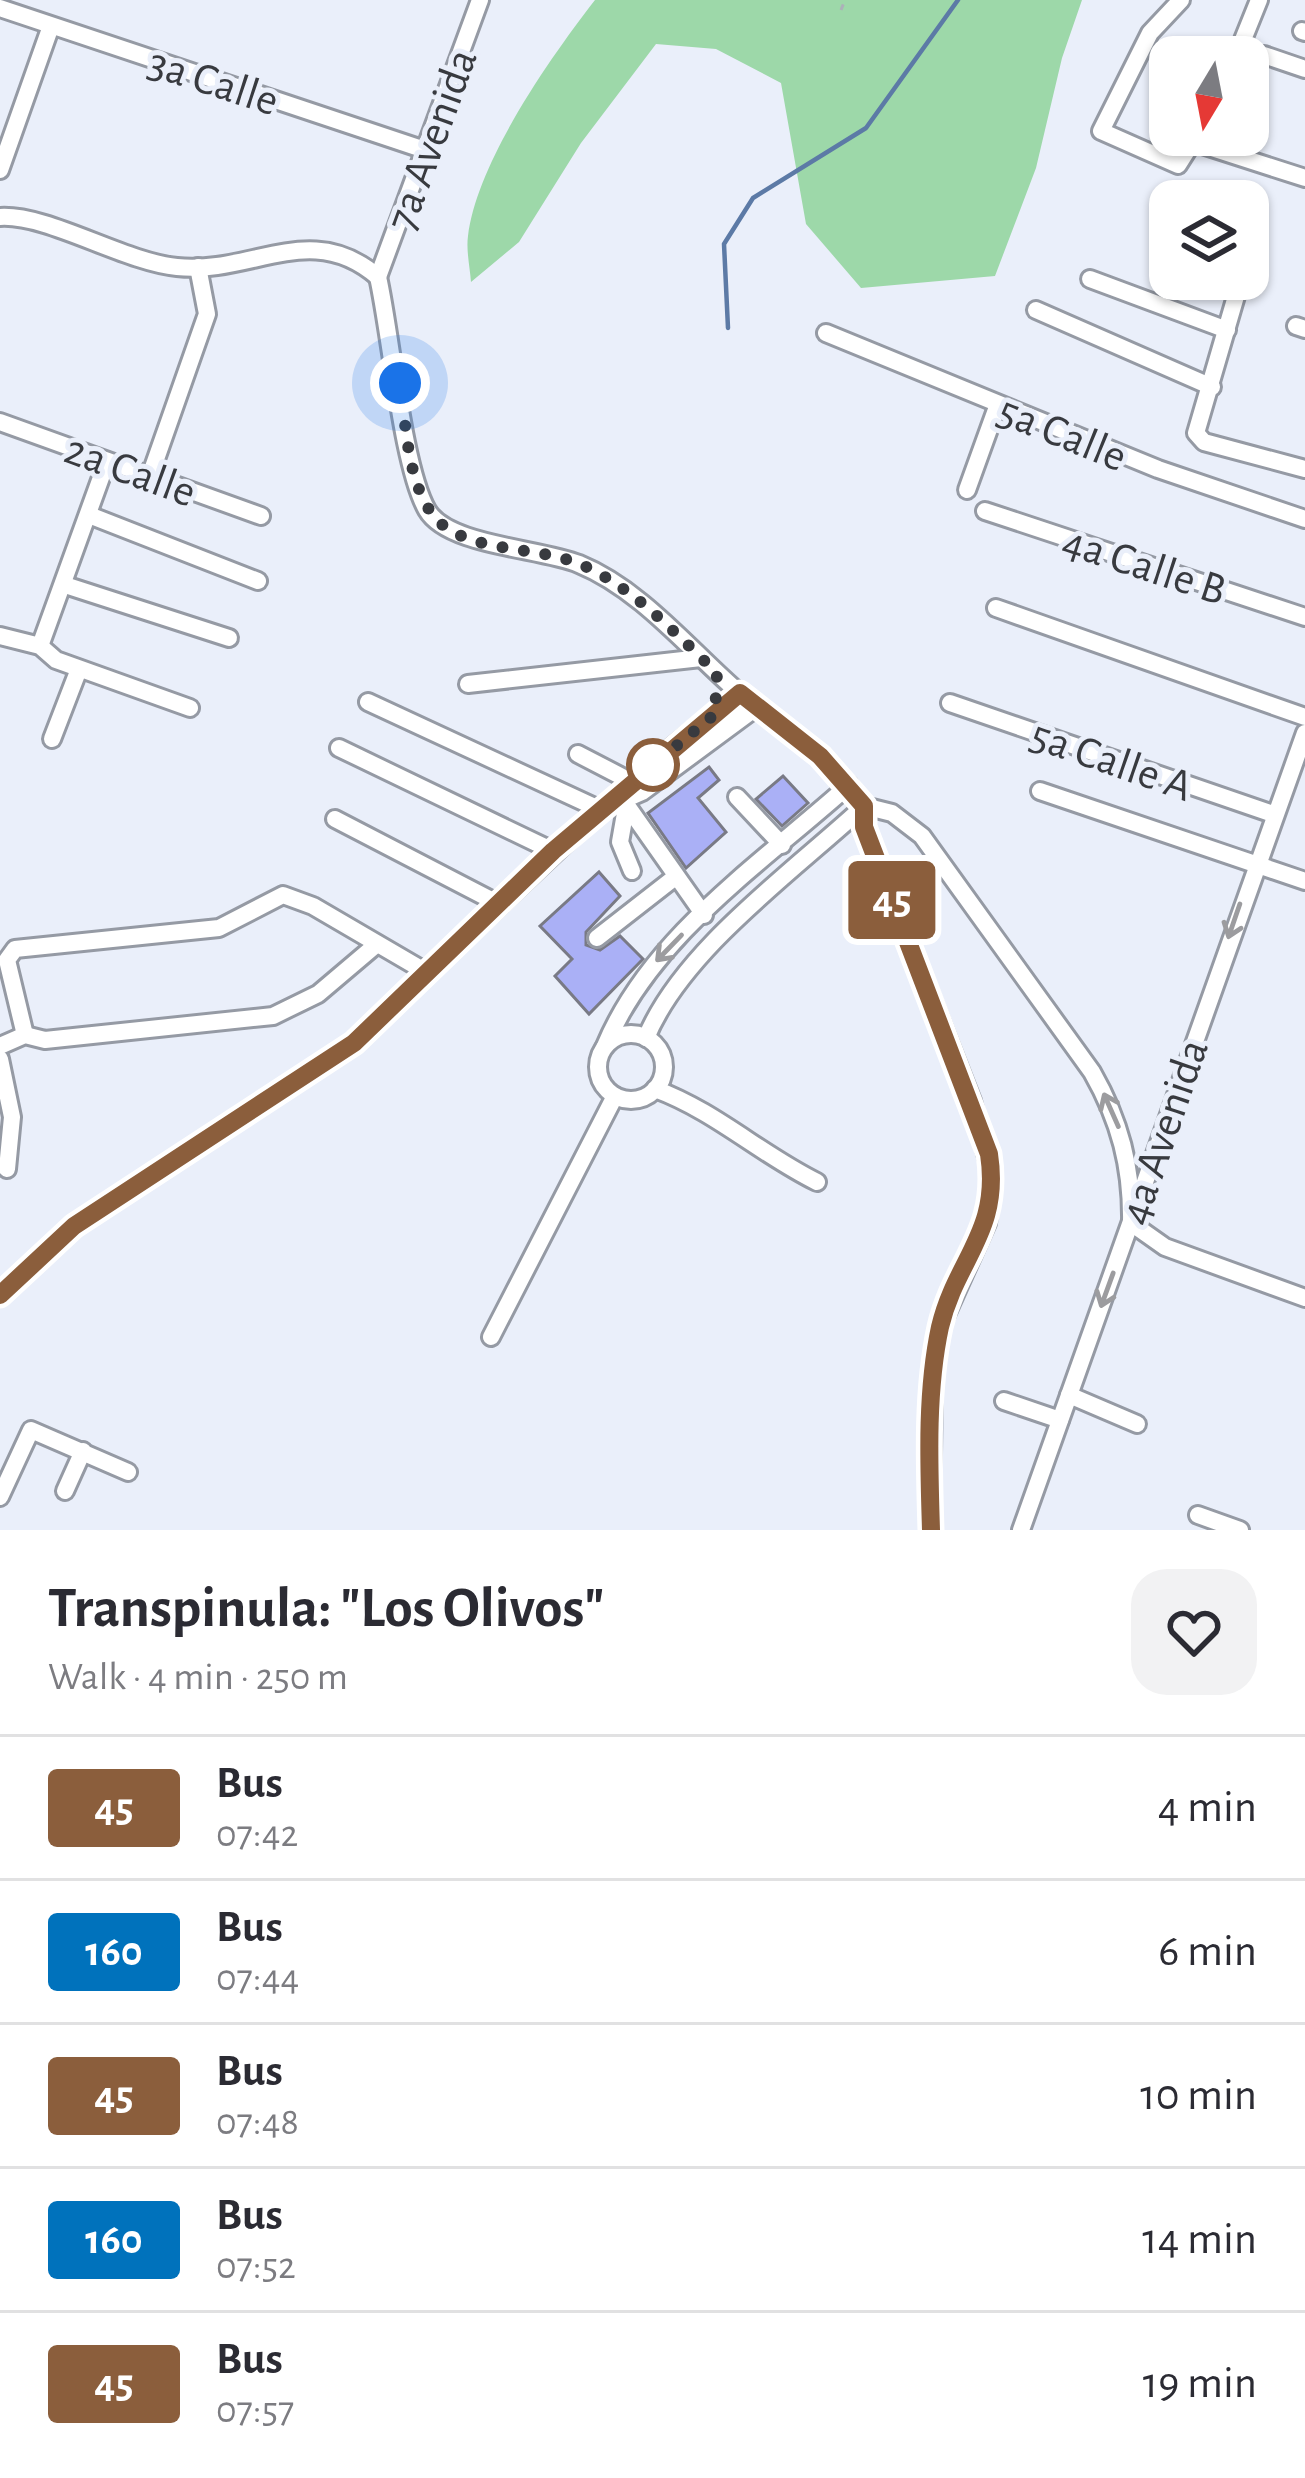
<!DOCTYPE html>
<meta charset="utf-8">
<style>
body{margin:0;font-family:"Alegreya Sans",sans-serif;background:#f2f2f3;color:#2b2b33;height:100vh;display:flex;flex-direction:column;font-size:45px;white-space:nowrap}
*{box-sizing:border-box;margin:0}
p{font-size:39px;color:#7c7c81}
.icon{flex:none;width:66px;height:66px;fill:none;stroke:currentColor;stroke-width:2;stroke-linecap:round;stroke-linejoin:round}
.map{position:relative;height:1530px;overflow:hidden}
.panel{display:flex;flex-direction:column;background:#fff;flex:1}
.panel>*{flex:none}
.badge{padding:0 24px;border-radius:9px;font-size:42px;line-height:78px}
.needle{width:78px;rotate:190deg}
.fabs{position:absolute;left:1149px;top:36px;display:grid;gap:24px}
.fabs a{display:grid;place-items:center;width:120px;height:120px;border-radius:24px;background:#fff;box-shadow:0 3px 9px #0004;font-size:60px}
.you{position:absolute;width:60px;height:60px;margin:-30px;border:9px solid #fff;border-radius:50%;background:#1a73e8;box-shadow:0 0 0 18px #1a73e833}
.map>.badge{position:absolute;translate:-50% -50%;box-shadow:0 0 0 6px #fff}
.round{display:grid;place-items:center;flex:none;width:126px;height:126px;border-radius:36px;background:#f2f2f3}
.headline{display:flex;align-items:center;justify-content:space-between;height:204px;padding:0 48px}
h1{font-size:57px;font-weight:700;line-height:90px}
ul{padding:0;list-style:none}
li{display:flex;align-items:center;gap:36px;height:144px;padding:0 48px;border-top:3px solid #e1e1e2}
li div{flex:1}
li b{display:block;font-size:45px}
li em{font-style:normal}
li .badge{min-width:132px;font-weight:700;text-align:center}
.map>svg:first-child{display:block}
.green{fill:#9dd8a9}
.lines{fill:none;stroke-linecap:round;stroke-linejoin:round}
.stream{stroke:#5c7aa6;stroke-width:4.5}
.building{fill:#aab0f6;stroke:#797a85;stroke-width:3}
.minor-casing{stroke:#959aa4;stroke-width:22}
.path{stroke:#acb0b9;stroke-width:3;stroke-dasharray:6 9;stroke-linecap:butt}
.minor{stroke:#fff;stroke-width:16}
.oneway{stroke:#9c9c9f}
.line-casing{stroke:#fff;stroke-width:27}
.line{stroke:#8b5e3c;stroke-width:18}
.walk{stroke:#383a3f;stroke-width:12;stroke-dasharray:0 21.6}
.stop-dot{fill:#fff;stroke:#8b5e3c;stroke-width:6}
.labels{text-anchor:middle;stroke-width:10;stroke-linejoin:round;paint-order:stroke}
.street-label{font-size:45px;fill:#383a3f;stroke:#eaeffa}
</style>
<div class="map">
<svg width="1305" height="1530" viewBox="0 0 1305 1530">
<rect width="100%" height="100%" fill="#eaeffa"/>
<!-- green -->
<path class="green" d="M595 0H1082L1062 58 1036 168 995 276 861 288 806 224 781 83 716 49 656 44 581 143 519 242 471 282C470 268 466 250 468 236 477 162 550 58 595 0Z"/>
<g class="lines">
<!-- stream -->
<polyline class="stream" points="728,328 724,244 753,198 866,128 958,0"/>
</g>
<!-- building -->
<g class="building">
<polygon points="709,767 719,780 698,798 726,832 686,868 648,813"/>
<polygon points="783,776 808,803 782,826 756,799"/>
<polygon points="599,872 620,896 586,932 586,945 600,950 620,936 643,959 589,1014 555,976 572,959 540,926"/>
</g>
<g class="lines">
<defs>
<g id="minor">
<polyline points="1181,0 1150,33 1101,131 1178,165 1197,135"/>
<polyline points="0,8 428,151"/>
<polyline points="1302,31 1305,32"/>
<polyline points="1264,55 1305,69"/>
<polyline points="1236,57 1259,0"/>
<polyline points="1193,142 1305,178"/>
<polyline points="0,170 51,26"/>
<path d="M0 217C48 214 124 262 177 267 252 275 311 219 378 277"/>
<polyline points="1248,240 1248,253"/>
<path d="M378 277C391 334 402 466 427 510 448 546 540 548 579 564 640 589 687 647 736 690 780 729 829 757 864 806V827L972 1101 993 1179 987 1223 940 1328 933 1379 931 1530"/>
<polyline points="378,277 480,0"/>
<polyline points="1090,279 1227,330"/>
<polyline points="1241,279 1196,433 1204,442 1305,469"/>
<polyline points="1036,310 1212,387"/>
<polyline points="1296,326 1305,329"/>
<polyline points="826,333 1158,469 1305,519"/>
<polyline points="0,422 261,516"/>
<polyline points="150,476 207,314 198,267"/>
<polyline points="967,490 997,407"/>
<polyline points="985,511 1305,617"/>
<polyline points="89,515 258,581"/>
<polyline points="65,585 229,638"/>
<polyline points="996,608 1305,717"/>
<polyline points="0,636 40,646 56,660 190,708"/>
<polyline points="40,646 107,461"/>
<polyline points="468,684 701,658"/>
<polyline points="368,702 601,810"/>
<polyline points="950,703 1273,814"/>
<polyline points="52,739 79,669"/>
<polyline points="339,748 553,851"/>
<polyline points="578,754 630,781"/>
<polyline points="1040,791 1305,881"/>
<polyline points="621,797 630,781 739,693"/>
<polyline points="621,797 704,915"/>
<polyline points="737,797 782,845"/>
<path d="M864 806 892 813 922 836 1092 1072C1120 1121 1132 1167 1131 1223L1165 1247 1305 1298"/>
<polyline points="626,808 620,842 632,871"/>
<polyline points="335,819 499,904"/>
<polyline points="597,938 674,878"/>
<circle cx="631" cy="1067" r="33"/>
<polyline points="25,1035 7,960 15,949 219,928 283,895 313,906 426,972"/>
<path d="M646 1038C682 950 794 871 864 806"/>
<polyline points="0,1046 25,1035 45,1040 273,1016 318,994 377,944"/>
<path d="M605 1046C651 936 762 863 849 785"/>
<polyline points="0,1059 12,1117 7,1169"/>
<path d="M655 1089C715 1111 760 1154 817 1182"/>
<polyline points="0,1295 73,1226 354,1043 601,810 642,792 757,707"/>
<polyline points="491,1337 615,1096"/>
<polyline points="1069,1395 1137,1424"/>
<polyline points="1004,1401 1060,1420"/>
<polyline points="65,1491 83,1451"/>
<polyline points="0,1497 31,1430 128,1472"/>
<polyline points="1198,1515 1240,1530"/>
<polyline points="1021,1530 1305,733"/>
</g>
</defs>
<!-- minor casing -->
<use href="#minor" class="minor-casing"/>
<!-- path -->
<polyline class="path" points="841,10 845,0"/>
<!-- minor -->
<use href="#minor" class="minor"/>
</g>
<!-- one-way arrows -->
<defs><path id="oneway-shaft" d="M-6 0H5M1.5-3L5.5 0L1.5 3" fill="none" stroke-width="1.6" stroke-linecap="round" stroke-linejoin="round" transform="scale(3)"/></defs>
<g class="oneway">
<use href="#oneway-shaft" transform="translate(1234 921) rotate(109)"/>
<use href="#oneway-shaft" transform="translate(669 948) rotate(134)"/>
<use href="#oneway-shaft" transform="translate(1111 1110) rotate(-114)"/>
<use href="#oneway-shaft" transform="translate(1107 1290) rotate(110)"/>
</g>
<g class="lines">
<defs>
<path id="line" d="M0 1295 74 1226 354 1043 553 851 740 693 820 756 864 806V827L989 1154C1001 1232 956 1259 940 1327 926 1392 929 1464 931 1530"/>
</defs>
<!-- line casing -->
<use href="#line" class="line-casing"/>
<!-- line -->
<use href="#line" class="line"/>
<!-- walk -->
<path class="walk" d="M400 383C407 429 407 510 455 533 492 552 541 548 580 564 633 587 676 634 717 673L715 714 653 765"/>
</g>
<!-- markers -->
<circle class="stop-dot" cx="653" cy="765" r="24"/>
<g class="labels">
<!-- street labels -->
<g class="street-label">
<text transform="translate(214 80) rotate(18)" y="16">3a Calle</text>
<text transform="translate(430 139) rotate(-70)" y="16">7a Avenida</text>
<text transform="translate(1063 432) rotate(22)" y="16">5a Calle</text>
<text transform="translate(131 469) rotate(20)" y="16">2a Calle</text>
<text transform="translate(1145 564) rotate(18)" y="16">4a Calle B</text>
<text transform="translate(1112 759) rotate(19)" y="16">5a Calle A</text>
<text transform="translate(1162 1131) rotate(-71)" y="16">4a Avenida</text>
</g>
</g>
</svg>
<div class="fabs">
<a><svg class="needle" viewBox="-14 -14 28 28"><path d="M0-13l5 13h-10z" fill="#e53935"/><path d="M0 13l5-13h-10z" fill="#7c7c81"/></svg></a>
<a><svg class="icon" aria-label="layers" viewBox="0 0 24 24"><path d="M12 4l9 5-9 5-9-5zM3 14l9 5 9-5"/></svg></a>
</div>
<div class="you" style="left:400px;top:383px"></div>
<b class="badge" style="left:892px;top:900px;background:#8b5e3c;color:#fff">45</b>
</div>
<section class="panel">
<div class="headline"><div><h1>Transpinula: &quot;Los Olivos&quot;</h1><p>Walk · 4 min · 250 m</p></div><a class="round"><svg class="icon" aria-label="heart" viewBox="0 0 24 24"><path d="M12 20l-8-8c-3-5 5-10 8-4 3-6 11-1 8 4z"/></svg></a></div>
<ul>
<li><span class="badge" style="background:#8b5e3c;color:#fff">45</span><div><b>Bus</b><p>07:42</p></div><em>4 min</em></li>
<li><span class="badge" style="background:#0072bc;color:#fff">160</span><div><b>Bus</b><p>07:44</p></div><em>6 min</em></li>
<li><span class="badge" style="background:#8b5e3c;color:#fff">45</span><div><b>Bus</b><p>07:48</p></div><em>10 min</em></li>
<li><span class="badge" style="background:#0072bc;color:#fff">160</span><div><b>Bus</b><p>07:52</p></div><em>14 min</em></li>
<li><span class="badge" style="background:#8b5e3c;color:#fff">45</span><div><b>Bus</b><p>07:57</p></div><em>19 min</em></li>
</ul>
</section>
